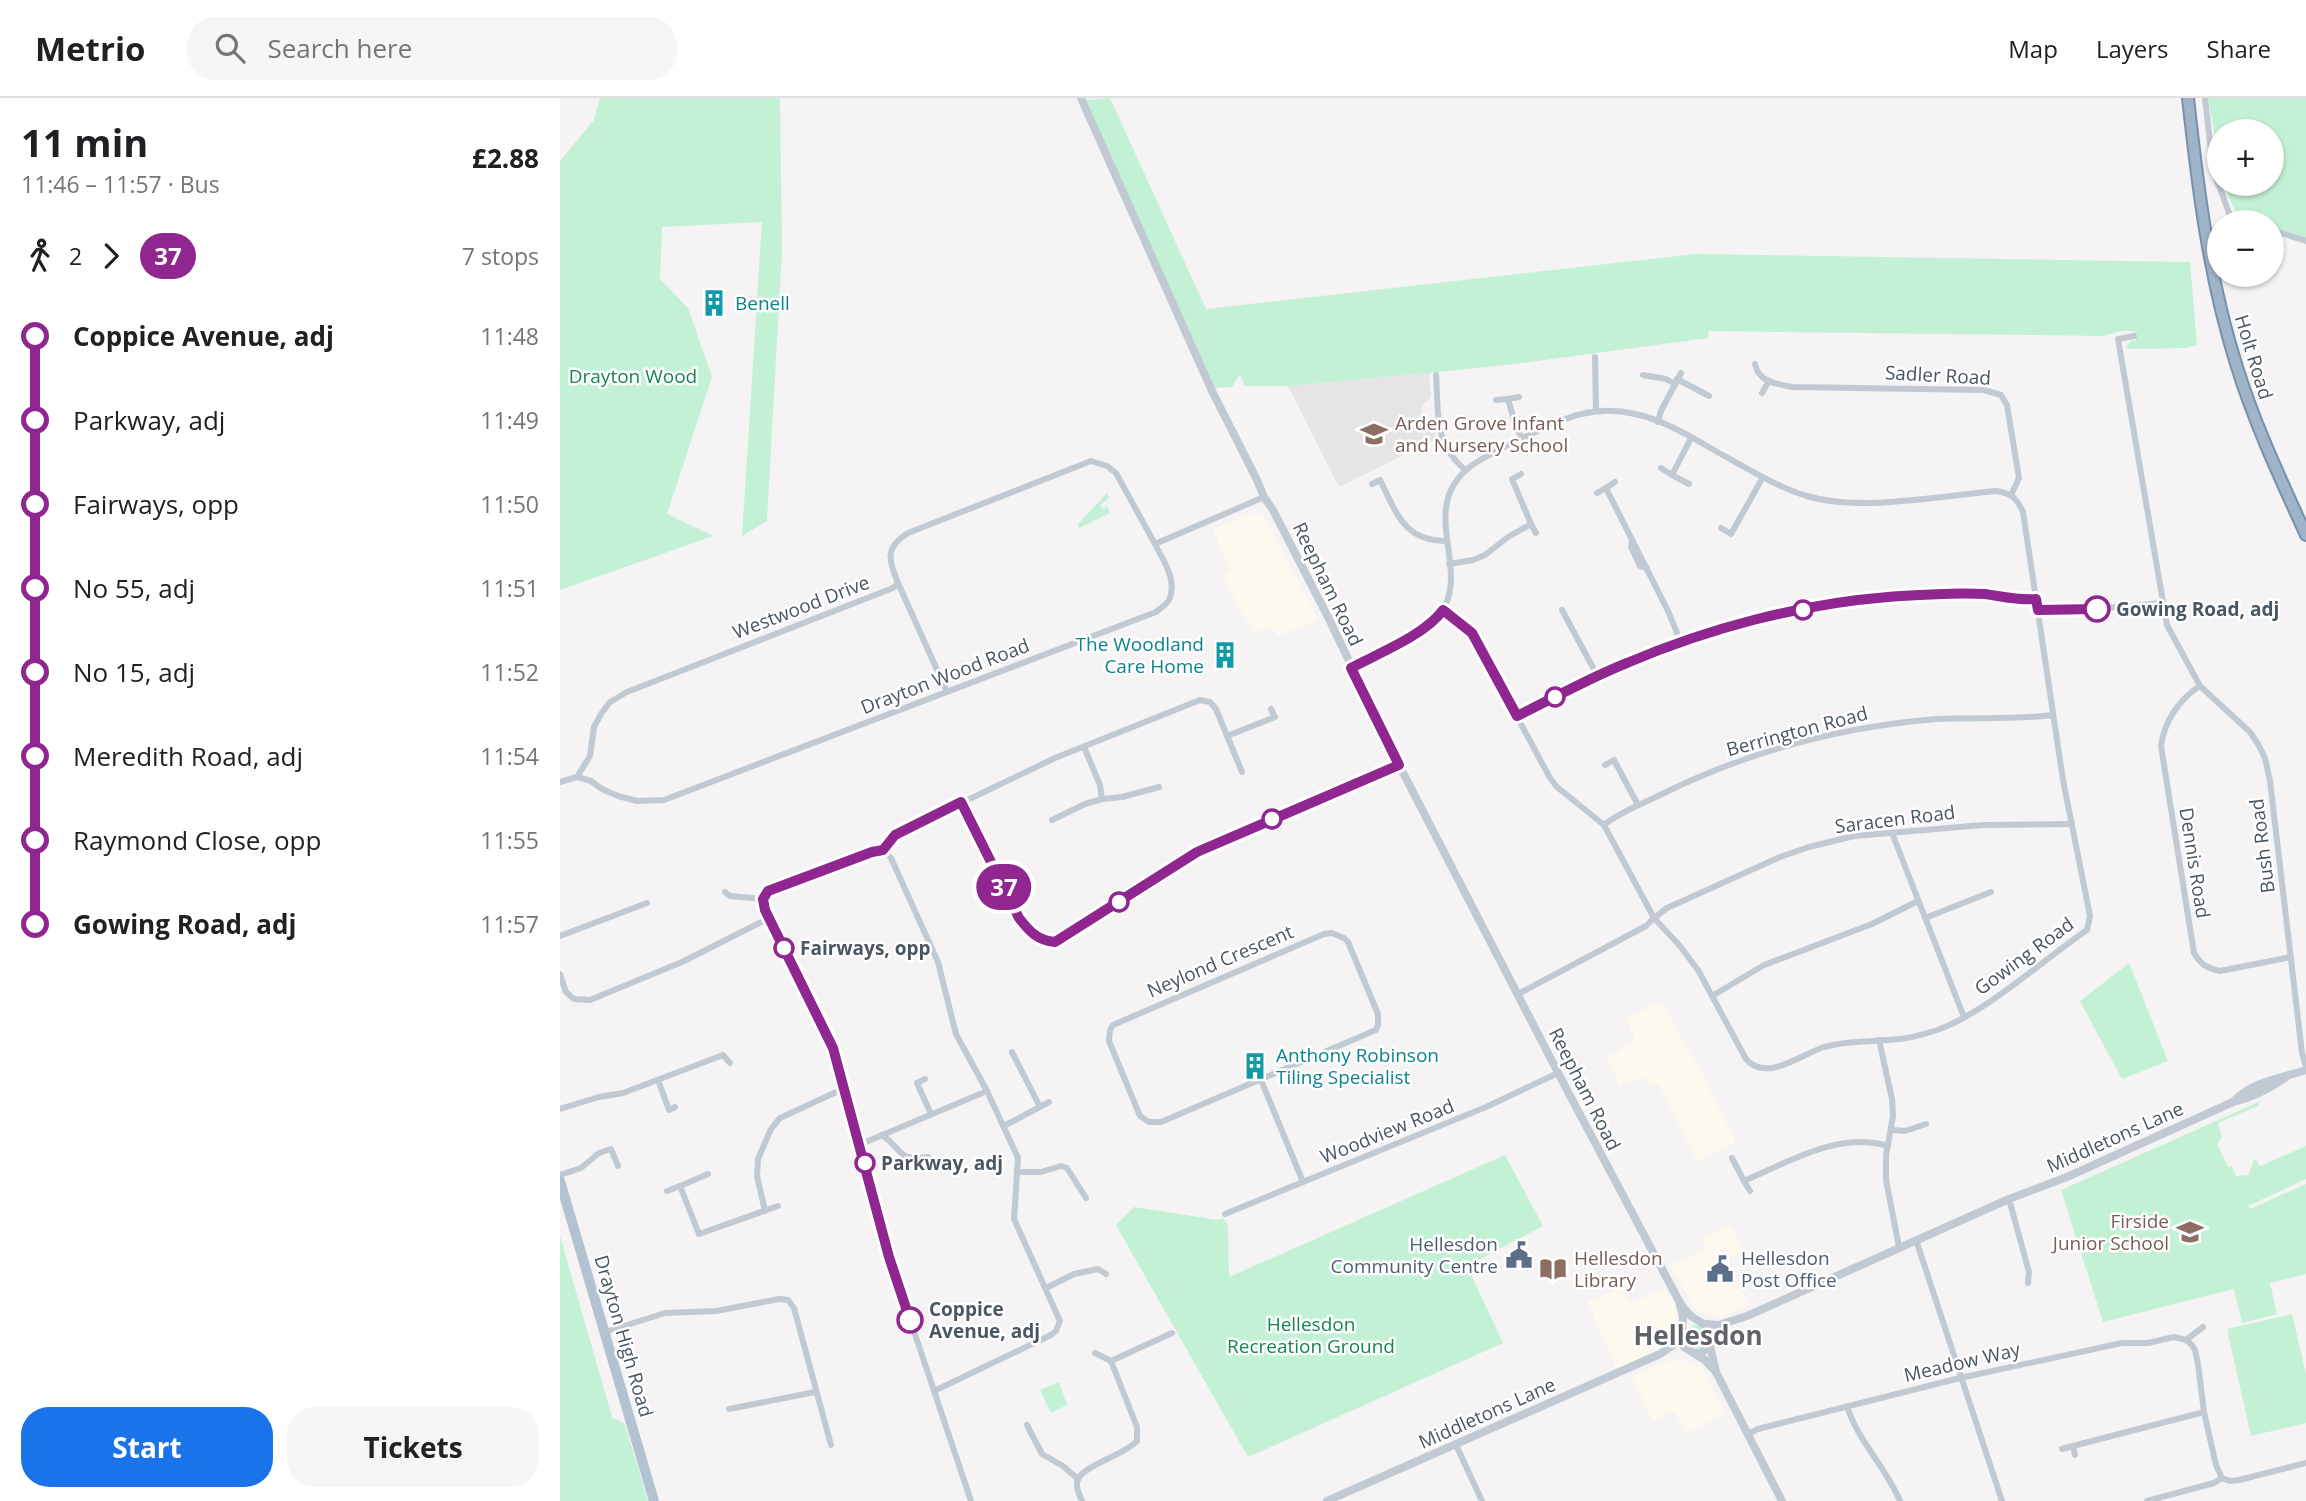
<!DOCTYPE html>
<meta charset="utf-8">
<style>
body{margin:0;font-family:"Open Sans",sans-serif;background:#f6f6f6;color:#202124;height:100vh;display:flex;flex-direction:column;font-size:26px;white-space:nowrap}
*{box-sizing:border-box;margin:0}
p{font-size:23px;color:#757577}
.icon{flex:none;width:38px;height:38px;fill:none;stroke:currentColor;stroke-width:2;stroke-linecap:round;stroke-linejoin:round}
.map{position:relative;flex:1;overflow:hidden}
.sheet{display:flex;flex-direction:column;background:#fff;width:560px}
.sheet>*{flex:none}
.badge{padding:0 14px;border-radius:23px;font-size:24px;line-height:46px}
.tools{position:absolute;left:1647px;top:21px;display:grid;gap:14px}
.tools a{display:grid;place-items:center;width:77px;height:77px;border-radius:50%;background:#fff;box-shadow:0 2px 5px #0004;font-size:35px}
.map>.badge{position:absolute;translate:-50% -50%;box-shadow:0 0 0 4px #fff}
.legs{display:flex;align-items:center;gap:10px;height:77px;padding:0 21px;font-size:23px}
.legs p{margin-inline-start:auto}
.head{display:flex;align-items:center;justify-content:space-between;height:119px;padding:0 21px}
h1{font-size:38px;font-weight:700;line-height:52px}
.button{display:flex;gap:14px;margin-top:auto;padding:14px 21px}
.button a{flex:1;height:80px;border-radius:28px;background:#1a73e8;color:#fff;font-size:28px;font-weight:700;line-height:80px;text-align:center}
.button a+a{background:#f6f6f6;color:#202124}
ul{padding:0 21px;list-style:none}
li{display:flex;align-items:center;gap:24px;height:84px;font-size:26px}
li i{display:grid;place-items:center;width:10px;height:100%;margin:0 9px;background:currentColor}
li i::after{content:'';width:18px;height:18px;margin:-9px;border:5px solid;border-radius:50%;background:#fff}
li p{margin-inline-start:auto}
li:first-child i{background:linear-gradient(#0000 50%,currentColor 0)}
li:last-child i{background:linear-gradient(currentColor 50%,#0000 0)}
header{display:flex;align-items:center;gap:42px;box-sizing:border-box;height:98px;padding:0 35px;background:#fff;border-bottom:2px solid #e0e0e0}
header strong{font-size:33px}
nav{display:flex;gap:38px;margin-inline-start:auto;font-size:24px}
.search{width:490px;height:63px;background:#f6f6f6;display:flex;align-items:center;gap:18px;box-sizing:border-box;padding:0 24px;border-radius:28px;color:#757577;font-size:26px}
main{display:flex;flex:1;min-height:0}
.map>svg:first-child{display:block}
.commercial{fill:#fdf9ef}
.education{fill:#e6e4e5}
.green{fill:#c3f1d5}
.lines{fill:none;stroke-linecap:round;stroke-linejoin:round}
.trunk-casing{stroke:#7690ad;stroke-width:14}
.minor{stroke:#c1cad2;stroke-width:6}
.tertiary{stroke:#c1cad2;stroke-width:8}
.primary{stroke:#b3c2d1;stroke-width:10}
.trunk{stroke:#9fb4c9;stroke-width:10}
.line-1-casing{stroke:#fff;stroke-width:16}
.line-1{stroke:#90268f;stroke-width:10}
.stop-1-dot{fill:#fff;stroke:#90268f;stroke-width:3.5}
.labels{text-anchor:middle;stroke-width:5;stroke-linejoin:round;paint-order:stroke}
.culture-label{font-size:19px;fill:#0d838f;stroke:#fff;text-anchor:start}
.street-label{font-size:19px;fill:#4a5661;stroke:#fff}
.park-label{font-size:19px;fill:#17864f;stroke:#fff}
.education-label{font-size:19px;fill:#785e54;stroke:#fff;text-anchor:start}
.stop-label{font-size:19px;font-weight:bold;fill:#4a5661;stroke:#fff;text-anchor:start}
.service-label{font-size:19px;fill:#4e5e75;stroke:#fff;text-anchor:end}
.district-label{font-size:26px;font-weight:bold;fill:#5f6368;stroke:#fff}
</style>
<header>
<strong>Metrio</strong>
<div class="search"><svg class="icon" aria-label="search" viewBox="0 0 24 24"><circle cx="10" cy="10" r="6"/><path d="M15 15l6 6"/></svg>Search here</div>
<nav><a>Map</a><a>Layers</a><a>Share</a></nav>
</header>
<main>
<section class="sheet">
<div class="head"><div><h1>11 min</h1><p>11:46 – 11:57 · Bus</p></div><b>£2.88</b></div>
<div class="legs"><svg class="icon" aria-label="walk" viewBox="0 0 24 24"><circle cx="13" cy="4" r="2"/><path d="M13 8l-2 6 4 7M11 14l-3 7M7 12l3-4h3l4 4"/></svg>2<svg class="icon" aria-label="forward" viewBox="0 0 24 24"><path d="M9 5l7 7-7 7"/></svg><b class="badge" style="background:#90268f;color:#fff">37</b><p>7 stops</p></div>
<ul>
<li><i style="color:#90268f"></i><b>Coppice Avenue, adj</b><p>11:48</p></li>
<li><i style="color:#90268f"></i><span>Parkway, adj</span><p>11:49</p></li>
<li><i style="color:#90268f"></i><span>Fairways, opp</span><p>11:50</p></li>
<li><i style="color:#90268f"></i><span>No 55, adj</span><p>11:51</p></li>
<li><i style="color:#90268f"></i><span>No 15, adj</span><p>11:52</p></li>
<li><i style="color:#90268f"></i><span>Meredith Road, adj</span><p>11:54</p></li>
<li><i style="color:#90268f"></i><span>Raymond Close, opp</span><p>11:55</p></li>
<li><i style="color:#90268f"></i><b>Gowing Road, adj</b><p>11:57</p></li>
</ul>
<div class="button"><a>Start</a><a>Tickets</a></div>
</section>
<div class="map">
<svg width="1746" height="1403" viewBox="0 0 1746 1403">
<rect width="100%" height="100%" fill="#f5f3f3"/>
<!-- commercial -->
<g class="commercial">
<polygon points="695,414 702,416 759,522 717,538 712,529 693,535 663,478 671,474 653,431"/>
<polygon points="1101,903 1143,977 1176,1045 1137,1064 1098,985 1089,989 1083,979 1059,987 1047,959 1076,943 1066,921"/>
<polygon points="1170,1127 1184,1154 1167,1161 1189,1207 1160,1220 1135,1212 1111,1167 1145,1151 1141,1141"/>
<polygon points="1061,1188 1071,1205 1105,1190 1114,1205 1118,1220 1109,1246 1056,1271 1028,1204"/>
<polygon points="1118,1260 1141,1269 1165,1315 1126,1336 1114,1313 1093,1323 1071,1278"/>
</g>
<!-- education -->
<polygon class="education" points="869,275 871,299 862,308 862,321 875,330 876,341 779,389 728,288"/>
<!-- green -->
<g class="green">
<polygon points="40,0 220,0 222,154 207,423 182,438 202,124 102,129 100,181 128,210 152,279 107,416 153,438 0,492 0,63 34,22"/>
<polygon points="550,0 646,211 1136,156 1630,164 1637,247 1625,250 1568,251 1566,249 1571,243 1576,242 1574,233 1561,233 1543,238 1149,233 1148,240 955,266 869,275 728,288 685,288 680,276 672,289 655,290 526,2"/>
<path d="M1648 0H1746V141L1712 130V124C1679 124 1673 115 1665 86H1712V33H1659V60Z"/>
<polygon points="547,395 549,400 540,407 542,411 547,409 550,415 519,430 518,426"/>
<polygon points="1569,865 1608,963 1562,981 1520,903"/>
<polygon points="1701,1003 1698,1008 1658,1025 1662,1040 1657,1046 1668,1069 1672,1068 1676,1079 1683,1077 1688,1078 1694,1062 1696,1061 1700,1068 1746,1048 1746,1081 1688,1108 1690,1111 1746,1086 1746,1176 1710,1185 1717,1216 1682,1225 1674,1191 1543,1224 1501,1092"/>
<polygon points="945,1057 983,1128 907,1168 943,1245 688,1359 556,1127 574,1109 658,1122 663,1120 668,1128 669,1179"/>
<polygon points="0,1138 52,1319 65,1326 88,1403 0,1403"/>
<polygon points="1732,1216 1746,1276 1746,1325 1691,1338 1667,1231"/>
<circle cx="1137" cy="1239" r="12"/>
<polygon points="499,1284 507,1307 491,1315 480,1292"/>
</g>
<g class="lines">
<defs>
<path id="trunk" d="M1628 0C1638 91 1649 181 1677 269 1695 327 1721 382 1746 437"/>
</defs>
<!-- trunk casing -->
<use href="#trunk" class="trunk-casing"/>
<!-- minor -->
<g class="minor">
<polyline points="1645,0 1653,72 1671,120 1685,124"/>
<polyline points="1712,132 1746,143"/>
<polyline points="1574,238 1558,241 1607,527 1640,588 1690,634 1698,646 1705,660 1710,683 1742,955 1746,969"/>
<polyline points="1035,259 1036,313"/>
<path d="M1195 266C1198 284 1217 286 1232 289L1424 292 1441 297 1447 307 1459 380 1451 397"/>
<path d="M876 277C879 317 873 344 905 372"/>
<polyline points="1083,277 1106,281 1115,286"/>
<polyline points="1117,281 1149,298"/>
<polyline points="1202,295 1209,283"/>
<polyline points="959,299 948,301 956,329 962,340"/>
<polyline points="936,302 948,301"/>
<polyline points="1098,324 1101,313 1121,275"/>
<polyline points="1101,370 1112,377"/>
<polyline points="961,376 952,381 971,426"/>
<polyline points="1055,384 1046,390 1109,515 1121,545"/>
<path d="M812 386 820 382C837 415 843 443 887 443"/>
<polyline points="1129,386 1112,377 1131,340"/>
<polyline points="1037,395 1046,390"/>
<polyline points="1161,430 1171,436 1203,379"/>
<polyline points="1072,442 1071,449 1080,468 1087,470"/>
<polyline points="889,466 913,462 925,457 948,439 971,426 976,435"/>
<polyline points="338,485 387,594"/>
<polyline points="883,512 912,535 990,680 997,689 1044,727 1094,820 1107,810 1220,759 1249,749 1294,738 1423,727 1512,726"/>
<polyline points="1002,512 1037,577"/>
<polyline points="1478,512 1512,513 1602,505"/>
<path d="M791 570C816 557 865 536 881 515 913 469 852 405 917 364 933 354 951 345 969 337 1004 320 1034 306 1075 316 1109 323 1140 345 1170 361 1195 375 1220 390 1247 398 1299 414 1381 398 1436 393 1451 395 1457 400 1463 414L1503 682 1530 818 1527 832C1483 862 1429 912 1380 931 1368 935 1352 940 1339 941 1314 944 1289 942 1264 949 1241 956 1207 985 1186 961L1138 872 1120 848 1094 820 1086 828 958 896"/>
<path d="M1640 588C1619 601 1604 624 1601 648L1634 855C1641 867 1647 870 1660 873L1731 859"/>
<path d="M957 618C993 600 1029 581 1067 565 1148 530 1240 506 1328 499 1359 497 1393 494 1424 496 1441 498 1459 503 1476 501"/>
<polyline points="667,638 715,619 711,611"/>
<polyline points="1045,667 1054,662 1078,707"/>
<path d="M17 679 30 658 34 629 41 616 50 604 67 594 333 490 338 485C329 462 324 450 348 435L531 363 547 368 556 375 595 446"/>
<path d="M0 684 17 679 31 683 42 691 58 698 77 703 104 702 596 514C600 511 607 506 609 502 618 483 603 462 595 446L704 399"/>
<polyline points="542,701 562,699 599,689"/>
<path d="M401 704 459 820C469 833 478 842 495 843L637 754 839 667"/>
<polyline points="492,722 525,706 542,701 540,687 524,649"/>
<path d="M1044 727C1059 715 1079 707 1096 699 1183 655 1279 629 1376 621 1415 619 1455 622 1493 617"/>
<polyline points="1332,735 1404,919"/>
<polyline points="323,752 331,760 378,864 396,936 427,993 458,1060 454,1121 500,1223 496,1233 491,1237 374,1293"/>
<polyline points="165,794 170,798 203,801"/>
<polyline points="1365,820 1431,794"/>
<polygon points="772,835 784,840 788,844 818,916 818,927 816,932 601,1024 589,1024 580,1018 549,943 550,932 553,927 764,836"/>
<polyline points="0,838 87,805"/>
<polyline points="0,876 6,894 14,901 30,902 122,864 209,820"/>
<polyline points="1152,898 1204,867 1312,826 1358,803"/>
<polyline points="1319,942 1332,1001 1333,1018 1326,1057 1326,1082 1339,1149"/>
<polyline points="452,954 480,1009"/>
<polyline points="365,981 357,985 371,1016"/>
<polyline points="98,982 109,1012 115,1009"/>
<polyline points="701,982 743,1084"/>
<polyline points="0,1011 39,999 63,995 163,957 170,965"/>
<polyline points="444,1028 489,1004"/>
<polyline points="1332,1032 1345,1033 1366,1026"/>
<path d="M322 1037C345 1053 336 1063 368 1059L371 1066"/>
<polyline points="301,1046 427,993"/>
<polyline points="1172,1060 1184,1083"/>
<polyline points="457,1074 481,1074 501,1068 507,1070 526,1100"/>
<polyline points="148,1076 120,1088 139,1136 218,1108"/>
<polyline points="0,1077 21,1070 39,1055 51,1051 58,1068"/>
<polyline points="107,1093 120,1088"/>
<path d="M1190 1093 1184 1083C1228 1064 1279 1033 1328 1048"/>
<polyline points="1449,1101 1469,1174 1468,1185"/>
<polyline points="205,1113 197,1078 198,1061 211,1031 220,1020 285,990"/>
<polyline points="665,1116 926,1009 998,975"/>
<polyline points="1356,1142 1442,1403"/>
<polyline points="486,1190 514,1176 538,1171 546,1176"/>
<polyline points="45,1234 105,1215 156,1213 219,1201 228,1202 234,1210 271,1347"/>
<polyline points="1626,1242 1643,1229"/>
<polyline points="535,1255 551,1263"/>
<path d="M1287 1308C1297 1342 1326 1369 1340 1403"/>
<polyline points="169,1311 255,1294"/>
<polyline points="467,1327 482,1356 503,1368 518,1381"/>
<polyline points="1188,1336 1198,1331 1400,1280 1562,1245 1588,1245 1614,1239 1626,1242 1632,1247 1635,1252 1638,1266 1644,1314 1656,1367 1662,1380 1670,1383 1679,1382 1746,1365"/>
<polyline points="896,1347 922,1403"/>
<polyline points="1502,1351 1513,1348"/>
<polyline points="1515,1357 1513,1348 1644,1314"/>
<polyline points="411,1403 329,1159 273,950 205,812 203,801 208,793 216,789 312,754 323,752 335,737 343,733 495,660 640,602 650,604 656,611 682,674"/>
<path d="M522 1403C519 1396 515 1388 518 1381 525 1367 564 1357 577 1343V1329L551 1263 612 1235"/>
<polyline points="1587,1403 1654,1385 1662,1380"/>
</g>
<!-- tertiary -->
<g class="tertiary">
<path d="M521 0 652 293 697 382 704 399 713 412 769 521 839 667 1007 992 1119 1203C1122 1208 1126 1213 1130 1217 1142 1227 1158 1229 1150 1248L1141 1255H1134"/>
<path d="M1675 1002C1694 983 1722 980 1746 972"/>
<polyline points="1120,1207 1123,1219 1121,1244 1124,1249 1145,1262 1154,1272"/>
<path d="M1145 1226 1159 1227 1187 1218 1449 1101 1507 1079 1673 1004C1692 1000 1709 991 1725 980"/>
<polyline points="1150,1248 1156,1274 1222,1403"/>
<polyline points="767,1403 1100,1256 1115,1246 1121,1237"/>
</g>
<!-- primary -->
<polyline class="primary" points="0,1083 94,1403"/>
<!-- trunk -->
<use href="#trunk" class="trunk"/>
</g>
<g class="lines">
<defs>
<path id="line-1" d="M350 1222 329 1159 273 950 205 812 203 801 208 793 312 754 323 752 335 737 401 704 459 820C469 833 477 842 495 844L637 754 839 667 791 570C819 555 865 537 883 512L912 535 957 618C994 600 1029 580 1067 565 1149 530 1240 506 1328 499 1359 497 1393 494 1424 496 1441 498 1459 503 1476 501L1478 512 1537 511"/>
</defs>
<!-- line-1 casing -->
<use href="#line-1" class="line-1-casing"/>
<!-- line-1 -->
<use href="#line-1" class="line-1"/>
</g>
<!-- icons -->
<defs>
<symbol id="building-bare" viewBox="-9 -9 18 18"><path d="M-4-6H4V6H1V3H-1V6H-4ZM-2.5-4.3h1.7v1.8h-1.7ZM.8-4.3h1.7v1.8H.8ZM-2.5-1h1.7V.8h-1.7ZM.8-1h1.7V.8H.8Z" fill="#0f9aa8" stroke="#fff" stroke-width="2.5" paint-order="stroke"/></symbol>
<symbol id="school-bare" viewBox="-9 -9 18 18"><path d="M0-5L7-2L0 1L-7-2ZM-4 1L0 2.5L4 1V4Q0 6-4 4Z" fill="#8d6e63" stroke="#fff" stroke-width="2.5" paint-order="stroke"/></symbol>
<symbol id="civic-bare" viewBox="-9 -9 18 18"><path d="M-.6-6.5H3V-4.5H.6V-3L4-1V1h2V6H-6V1h2V-1L-.6-3ZM-1.2 2.5V6h2.4V2.5Z" fill="#5c6f8a" stroke="#fff" stroke-width="2.5" paint-order="stroke"/></symbol>
<symbol id="library-bare" viewBox="-9 -9 18 18"><path d="M-6-4Q-3-5.5-.7-3.5V5Q-3 3-6 4ZM6-4Q3-5.5 .7-3.5V5Q3 3 6 4Z" fill="#8d6e63" stroke="#fff" stroke-width="2.5" paint-order="stroke"/></symbol>
</defs>
<g fill-rule="evenodd">
<use href="#building-bare" x="135" y="186" width="38" height="38"/>
<use href="#school-bare" x="795" y="317" width="38" height="38"/>
<use href="#building-bare" x="646" y="538" width="38" height="38"/>
<use href="#building-bare" x="676" y="949" width="38" height="38"/>
<use href="#school-bare" x="1611" y="1115" width="38" height="38"/>
<use href="#civic-bare" x="940" y="1138" width="38" height="38"/>
<use href="#library-bare" x="974" y="1152" width="38" height="38"/>
<use href="#civic-bare" x="1141" y="1152" width="38" height="38"/>
</g>
<!-- markers -->
<g class="stop-1-dot">
<circle cx="1537" cy="511" r="12"/>
<circle cx="1243" cy="512" r="9"/>
<circle cx="995" cy="599" r="9"/>
<circle cx="712" cy="721" r="9"/>
<circle cx="559" cy="804" r="9"/>
<circle cx="224" cy="850" r="9"/>
<circle cx="305" cy="1065" r="9"/>
<circle cx="350" cy="1222" r="12"/>
</g>
<g class="labels">
<!-- culture labels -->
<g class="culture-label">
<text x="175" y="212">Benell</text>
<text x="644" y="553" text-anchor="end">The Woodland<tspan x="644" dy="22">Care Home</tspan></text>
<text x="716" y="964">Anthony Robinson<tspan x="716" dy="22">Tiling Specialist</tspan></text>
</g>
<!-- street labels -->
<g class="street-label">
<text transform="translate(1694 259) rotate(73)" y="7">Holt Road</text>
<text transform="translate(1378 277) rotate(3)" y="7">Sadler Road</text>
<text transform="translate(768 486) rotate(64)" y="7">Reepham Road</text>
<text transform="translate(241 509) rotate(-21)" y="7">Westwood Drive</text>
<text transform="translate(385 578) rotate(-21)" y="7">Drayton Wood Road</text>
<text transform="translate(1237 633) rotate(-15)" y="7">Berrington Road</text>
<text transform="translate(1335 721) rotate(-7)" y="7">Saracen Road</text>
<text transform="translate(1702 748) rotate(-97)" y="7">Bush Road</text>
<text transform="translate(1635 765) rotate(81)" y="7">Dennis Road</text>
<text transform="translate(1464 858) rotate(-36)" y="7">Gowing Road</text>
<text transform="translate(660 863) rotate(-23)" y="7">Neylond Crescent</text>
<text transform="translate(1025 991) rotate(63)" y="7">Reepham Road</text>
<text transform="translate(827 1033) rotate(-22)" y="7">Woodview Road</text>
<text transform="translate(1555 1039) rotate(-24)" y="7">Middletons Lane</text>
<text transform="translate(64 1238) rotate(74)" y="7">Drayton High Road</text>
<text transform="translate(1402 1264) rotate(-13)" y="7">Meadow Way</text>
<text transform="translate(927 1315) rotate(-24)" y="7">Middletons Lane</text>
</g>
<!-- park labels -->
<g class="park-label">
<text x="73" y="285">Drayton Wood</text>
<text x="751" y="1233">Hellesdon<tspan x="751" dy="22">Recreation Ground</tspan></text>
</g>
<!-- education labels -->
<g class="education-label">
<text x="835" y="332">Arden Grove Infant<tspan x="835" dy="22">and Nursery School</tspan></text>
<text x="1609" y="1130" text-anchor="end">Firside<tspan x="1609" dy="22">Junior School</tspan></text>
<text x="1014" y="1167">Hellesdon<tspan x="1014" dy="22">Library</tspan></text>
</g>
<!-- stop labels -->
<g class="stop-label">
<text x="1556" y="518">Gowing Road, adj</text>
<text x="240" y="857">Fairways, opp</text>
<text x="321" y="1072">Parkway, adj</text>
<text x="369" y="1218">Coppice<tspan x="369" dy="22">Avenue, adj</tspan></text>
</g>
<!-- service labels -->
<g class="service-label">
<text x="938" y="1153">Hellesdon<tspan x="938" dy="22">Community Centre</tspan></text>
<text x="1181" y="1167" text-anchor="start">Hellesdon<tspan x="1181" dy="22">Post Office</tspan></text>
</g>
<!-- district labels -->
<g class="district-label">
<text x="1138" y="1247">Hellesdon</text>
</g>
</g>
</svg>
<div class="tools">
<a>+</a>
<a>−</a>
</div>
<b class="badge" style="left:444px;top:789px;background:#90268f;color:#fff">37</b>
</div>
</main>
